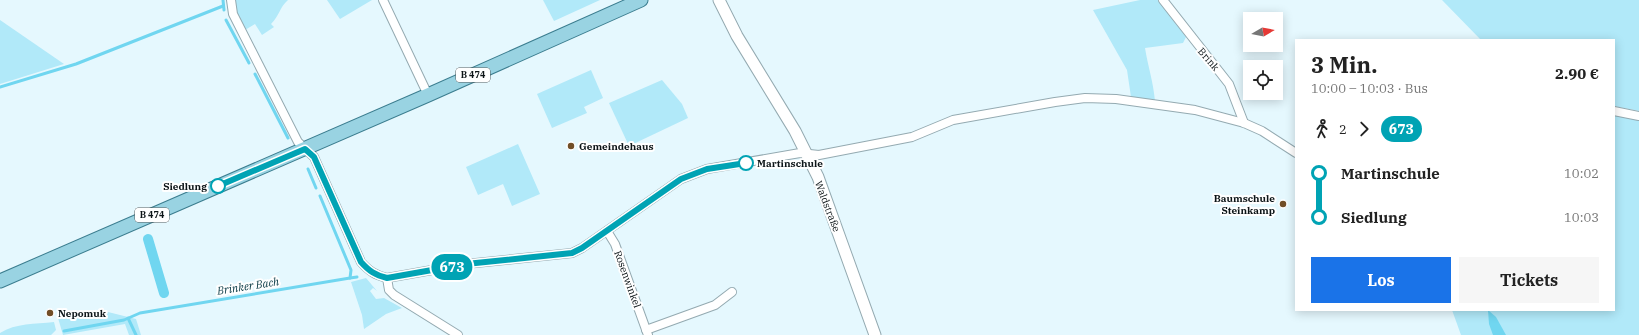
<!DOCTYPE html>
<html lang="de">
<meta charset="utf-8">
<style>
body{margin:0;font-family:"IBM Plex Serif",serif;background:#f6f6f6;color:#222;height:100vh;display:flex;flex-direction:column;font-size:15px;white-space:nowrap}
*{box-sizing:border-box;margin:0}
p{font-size:13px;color:#767676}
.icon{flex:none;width:22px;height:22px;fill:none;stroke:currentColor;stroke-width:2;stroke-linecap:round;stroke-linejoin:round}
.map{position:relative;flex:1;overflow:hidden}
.panel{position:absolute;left:1295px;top:39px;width:320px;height:272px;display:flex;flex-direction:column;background:#fff;border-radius:0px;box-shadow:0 2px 10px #0003}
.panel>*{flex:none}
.badge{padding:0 8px;border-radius:13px;font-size:14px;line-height:26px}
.needle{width:26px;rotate:80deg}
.buttons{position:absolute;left:1243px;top:12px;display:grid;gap:8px}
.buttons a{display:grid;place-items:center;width:40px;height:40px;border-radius:0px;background:#fff;box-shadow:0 2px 10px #0003;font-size:20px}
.map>.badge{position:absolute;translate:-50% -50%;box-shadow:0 0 0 2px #fff}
.legs{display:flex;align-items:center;gap:6px;height:44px;padding:0 16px;font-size:13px}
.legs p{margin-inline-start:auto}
.summary{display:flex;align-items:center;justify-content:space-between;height:68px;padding:0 16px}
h1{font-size:22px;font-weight:700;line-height:30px}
.button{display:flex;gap:8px;margin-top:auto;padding:8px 16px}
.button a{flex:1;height:46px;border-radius:0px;background:#1a73e8;color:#fff;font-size:16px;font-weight:700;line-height:46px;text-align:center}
.button a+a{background:#f6f6f6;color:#222}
ul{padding:0 16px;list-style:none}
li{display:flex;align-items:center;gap:14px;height:44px;font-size:15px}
li i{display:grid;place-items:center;width:6px;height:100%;margin:0 5px;background:currentColor}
li i::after{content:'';width:10px;height:10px;margin:-5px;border:3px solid;border-radius:50%;background:#fff}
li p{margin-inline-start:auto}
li:first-child i{background:linear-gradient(#0000 50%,currentColor 0)}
li:last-child i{background:linear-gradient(currentColor 50%,#0000 0)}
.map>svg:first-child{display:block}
.green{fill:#b1e9f9}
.water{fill:#70d6f0}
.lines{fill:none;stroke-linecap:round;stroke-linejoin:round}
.stream{stroke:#70d6f0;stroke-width:3}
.canal{stroke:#70d6f0;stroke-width:10}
.street-casing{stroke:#94aab1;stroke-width:10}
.secondary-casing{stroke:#94aab1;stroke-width:13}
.primary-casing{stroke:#3b7d8f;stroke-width:15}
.street{stroke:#fff;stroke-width:8}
.secondary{stroke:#fff;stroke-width:11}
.primary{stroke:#99d3e2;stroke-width:13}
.line-1-casing{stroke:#fff;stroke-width:9}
.line-1{stroke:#00a3b4;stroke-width:6}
.poi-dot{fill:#714e27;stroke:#fff;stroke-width:1.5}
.stop-1-dot{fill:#fff;stroke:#00a3b4;stroke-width:2}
.labels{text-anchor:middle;stroke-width:4;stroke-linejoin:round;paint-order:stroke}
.shield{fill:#fff;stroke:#555a5d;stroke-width:1}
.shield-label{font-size:9px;font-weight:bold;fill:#0c1417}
.street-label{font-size:10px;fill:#0c1417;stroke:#fff}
.poi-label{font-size:10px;font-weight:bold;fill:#0c1417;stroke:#fff;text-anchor:start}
.stop-label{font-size:10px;font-weight:bold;fill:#0c1417;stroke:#fff;text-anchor:start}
.water-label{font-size:11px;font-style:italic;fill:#063742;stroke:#fff}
</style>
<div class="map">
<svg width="1639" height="335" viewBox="0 0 1639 335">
<rect width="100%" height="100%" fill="#e5f8fe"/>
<!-- green -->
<g class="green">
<path d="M234 0H288C279 8 280 15 271 24L274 27 262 35 255 24 245 30 235 12Z"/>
<polygon points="327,0 372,0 340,19"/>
<polygon points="543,0 600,0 554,21"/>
<path d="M1140 0H1158L1186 37 1183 43 1145 48C1148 67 1153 80 1155 101L1131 97 1127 70 1093 10Z"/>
<polygon points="1442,0 1639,0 1639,111 1614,106 1614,40 1481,40"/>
<polygon points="0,20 64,64 0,84"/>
<polygon points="591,70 603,98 584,107 587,113 552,128 537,94"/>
<polygon points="662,80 682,104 688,118 629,146 609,103"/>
<polygon points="1614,113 1639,119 1639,335 1461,335 1452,310 1614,310"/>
<polygon points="518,144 540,194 512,206 503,184 478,195 466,167"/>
<polygon points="366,278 377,291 373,288 370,291 376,299 384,298 402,308 386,314 364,329 362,315 351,282"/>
<polygon points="108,312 136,319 141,335 129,335 125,324 63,335 58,318"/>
<path d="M54 322 56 330 51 335H0V333C16 323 35 324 54 322Z"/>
</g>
<!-- water -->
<polygon class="water" points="1488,310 1496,317 1506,335 1493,335 1489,324"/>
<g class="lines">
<!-- stream -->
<g class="stream">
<polyline points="223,0 224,10"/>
<polyline points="226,20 249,63"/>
<polyline points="255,74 288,138"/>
<polyline points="0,87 76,64 223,6"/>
<polyline points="308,169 316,188"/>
<polyline points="350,278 357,277"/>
<polyline points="128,318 136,335"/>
<polyline points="64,331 124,320 140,313 350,278 351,270 320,196"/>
</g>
<!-- canal -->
<polyline class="canal" points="148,239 164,293"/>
<defs>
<g id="street">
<path d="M231 0 233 14 298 142 314 157 361 262C369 271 375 275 387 278L466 264 572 253 582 248 681 179 707 169 800 153 819 155 912 137 953 120 1055 102 1085 98 1116 99 1195 110 1244 123 1262 131 1296 153"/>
<polyline points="383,0 428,95"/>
<polyline points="1163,0 1229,84 1244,123"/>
<polyline points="1614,111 1639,116"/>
<polyline points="607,231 615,244 648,335"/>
<polyline points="387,278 389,290 394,295 458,335"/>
<polyline points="646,330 715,305 732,292"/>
</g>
<polyline id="secondary" points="719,0 737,36 795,131 818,177 875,335"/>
<polyline id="primary" points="0,281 428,95 641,0"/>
</defs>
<!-- street casing -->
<use href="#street" class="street-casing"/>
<!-- secondary casing -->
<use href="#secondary" class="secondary-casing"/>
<!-- primary casing -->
<use href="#primary" class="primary-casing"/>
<!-- street -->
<use href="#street" class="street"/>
<!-- secondary -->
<use href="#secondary" class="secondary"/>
<!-- primary -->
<use href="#primary" class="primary"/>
</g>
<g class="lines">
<defs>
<path id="line-1" d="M218 186 305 149 314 157 361 262C369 271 375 275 387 278L466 264 572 253 582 248 681 179 707 169 746 163"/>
</defs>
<!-- line-1 casing -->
<use href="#line-1" class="line-1-casing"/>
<!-- line-1 -->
<use href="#line-1" class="line-1"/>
</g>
<!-- markers -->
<g class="poi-dot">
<circle cx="571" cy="146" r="4"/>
<circle cx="1283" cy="204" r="4"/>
<circle cx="50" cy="313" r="4"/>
</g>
<g class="stop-1-dot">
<circle cx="746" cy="163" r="7"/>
<circle cx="218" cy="186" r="7"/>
</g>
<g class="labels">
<!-- shield labels -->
<g class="shield">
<rect x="456" y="68" width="34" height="14" rx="3"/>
<rect x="135" y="208" width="34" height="14" rx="3"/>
</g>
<g class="shield-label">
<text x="473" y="78">B 474</text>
<text x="152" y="218">B 474</text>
</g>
<!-- street labels -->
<g class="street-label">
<text transform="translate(1209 59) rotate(49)" y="4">Brink</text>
<text transform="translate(828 206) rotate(69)" y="4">Waldstraße</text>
<text transform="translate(628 279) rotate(70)" y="4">Rosenwinkel</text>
</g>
<!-- poi labels -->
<g class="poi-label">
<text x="579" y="150">Gemeindehaus</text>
<text x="1275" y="202" text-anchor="end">Baumschule<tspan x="1275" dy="12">Steinkamp</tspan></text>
<text x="58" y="317">Nepomuk</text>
</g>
<!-- stop labels -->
<g class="stop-label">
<text x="757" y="167">Martinschule</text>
<text x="207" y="190" text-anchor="end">Siedlung</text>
</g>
<!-- water labels -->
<g class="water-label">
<text transform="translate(248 286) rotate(-9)" y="4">Brinker Bach</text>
</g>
</g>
</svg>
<div class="buttons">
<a><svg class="needle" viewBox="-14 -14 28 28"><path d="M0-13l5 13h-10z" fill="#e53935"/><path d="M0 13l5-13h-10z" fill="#767676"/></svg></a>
<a><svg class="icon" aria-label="locate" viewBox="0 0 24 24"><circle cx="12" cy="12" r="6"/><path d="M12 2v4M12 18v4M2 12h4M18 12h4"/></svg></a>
</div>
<b class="badge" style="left:452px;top:267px;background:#00a3b4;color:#fff">673</b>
<section class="panel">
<div class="summary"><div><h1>3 Min.</h1><p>10:00 – 10:03 · Bus</p></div><b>2.90 €</b></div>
<div class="legs"><svg class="icon" aria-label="walk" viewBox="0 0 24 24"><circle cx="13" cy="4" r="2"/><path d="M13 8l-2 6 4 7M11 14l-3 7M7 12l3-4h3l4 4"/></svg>2<svg class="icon" aria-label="forward" viewBox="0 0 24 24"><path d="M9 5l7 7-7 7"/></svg><b class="badge" style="background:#00a3b4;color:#fff">673</b></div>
<ul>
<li><i style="color:#00a3b4"></i><b>Martinschule</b><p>10:02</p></li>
<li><i style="color:#00a3b4"></i><b>Siedlung</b><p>10:03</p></li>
</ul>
<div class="button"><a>Los</a><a>Tickets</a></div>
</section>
</div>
